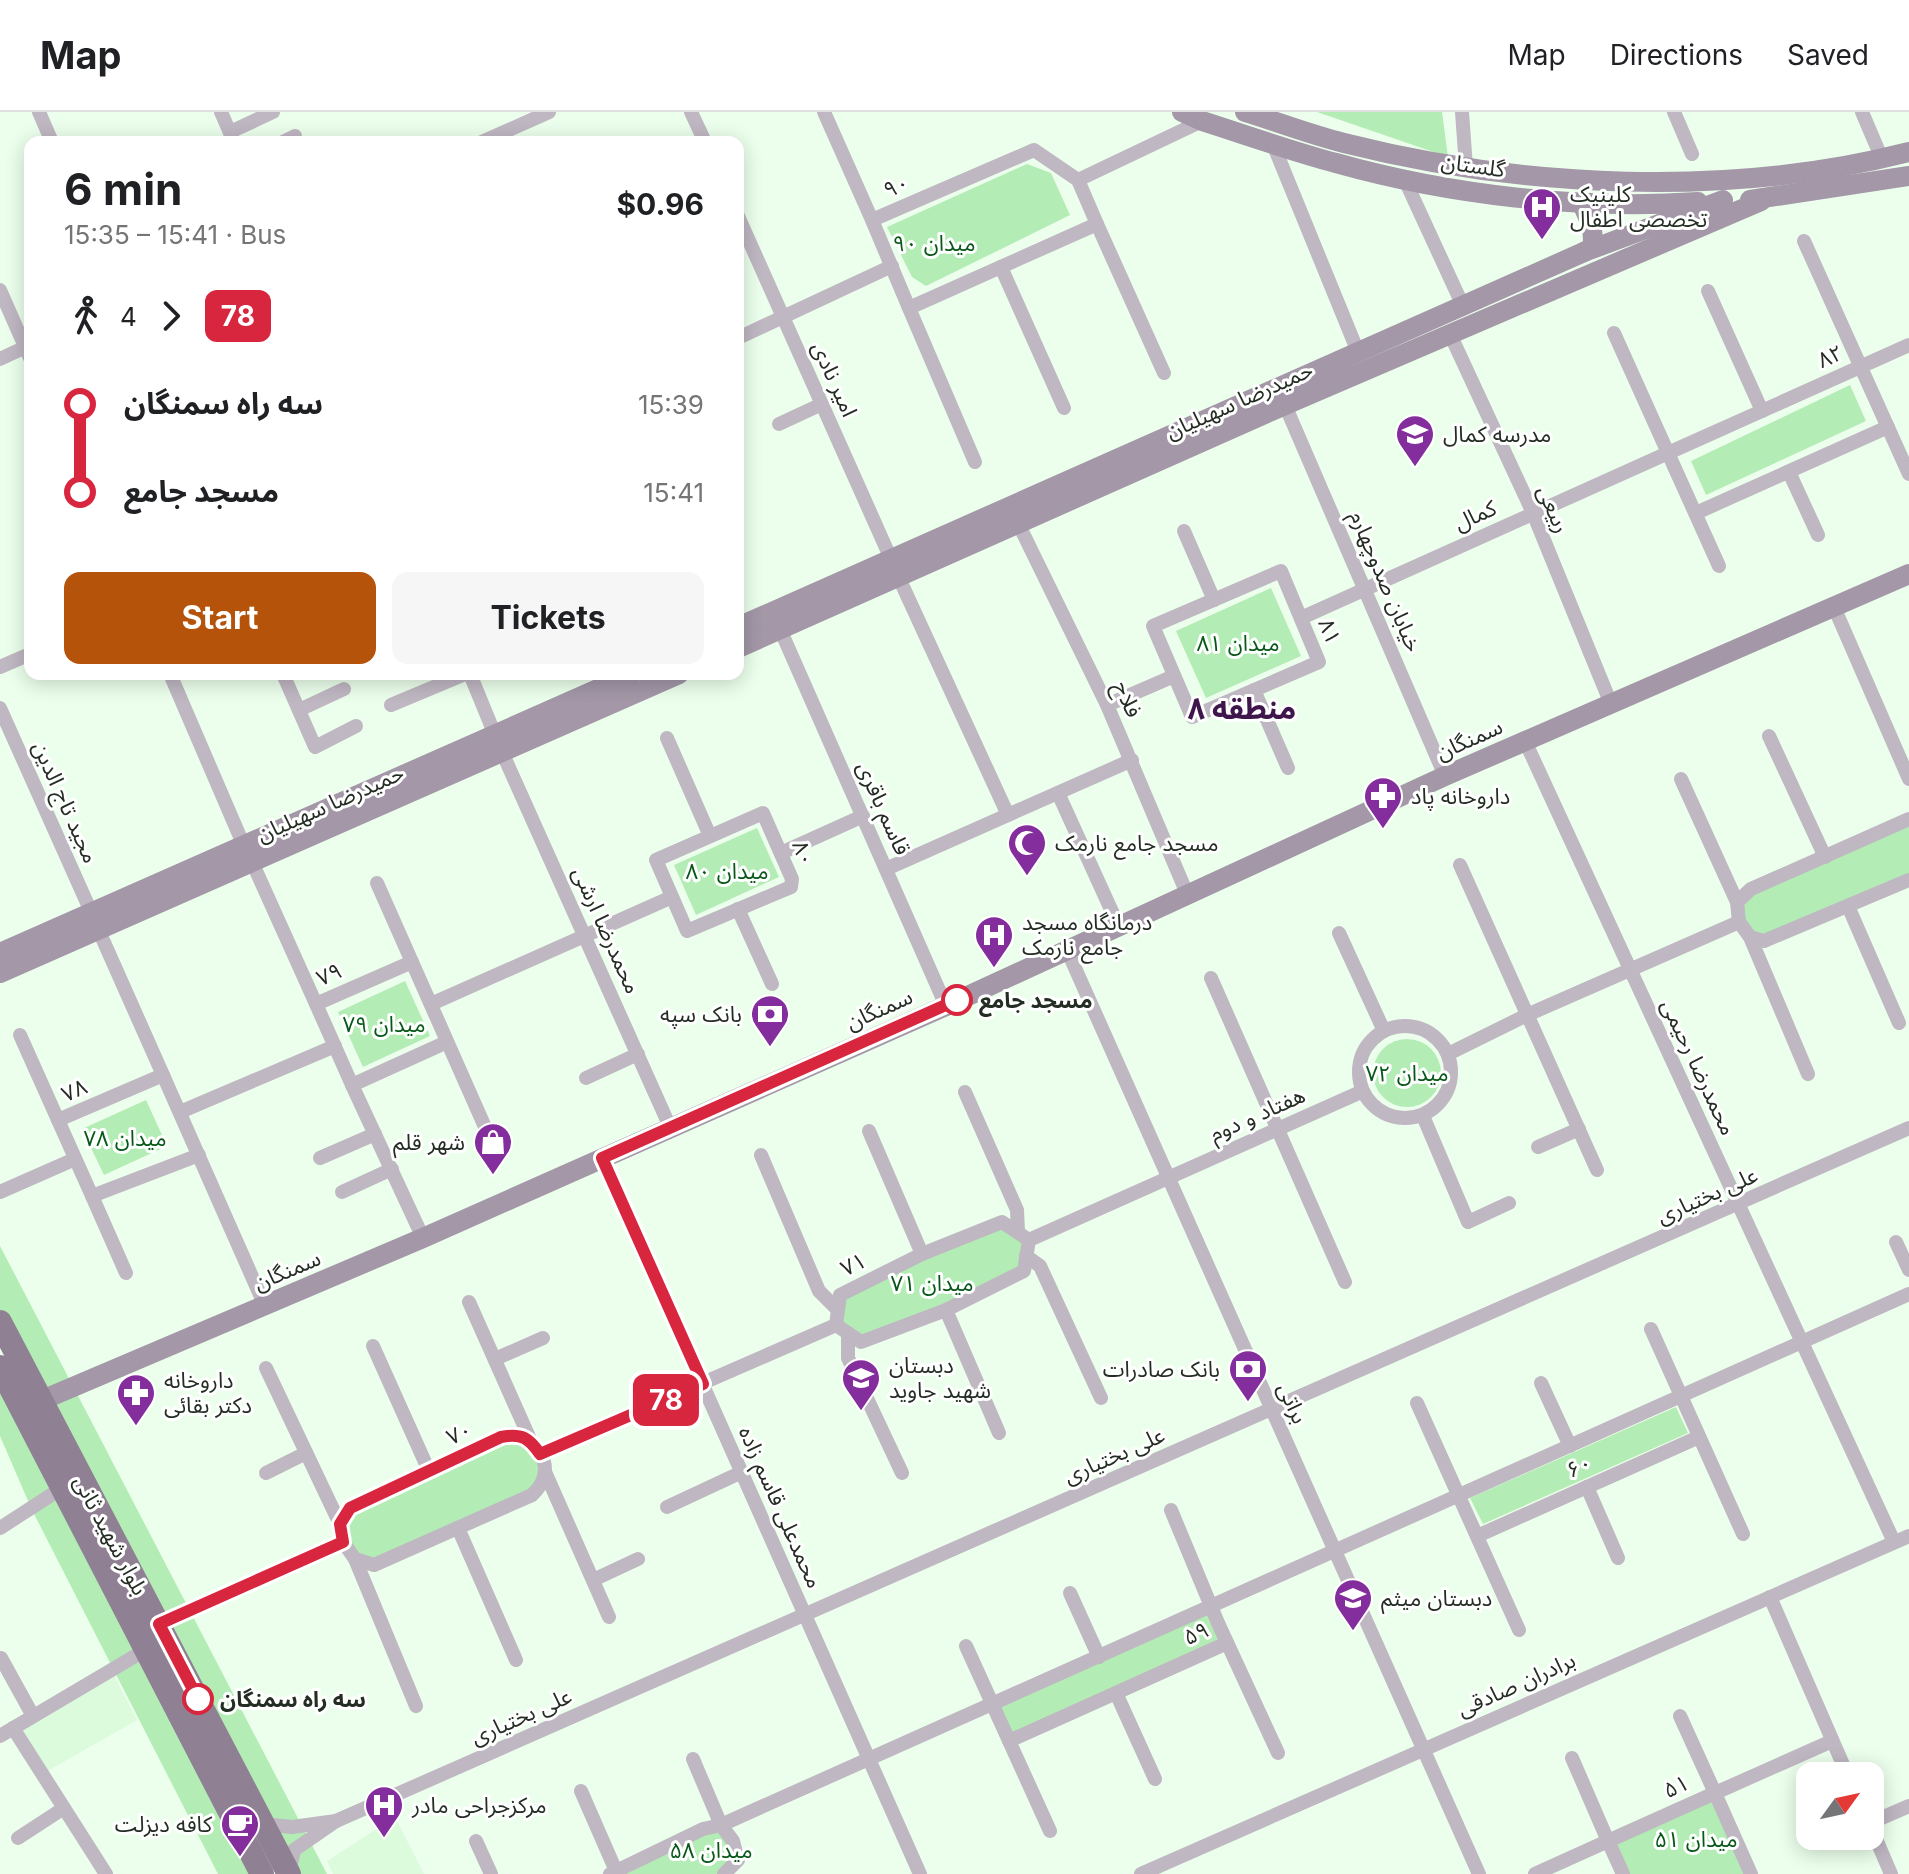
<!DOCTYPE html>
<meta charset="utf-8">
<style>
body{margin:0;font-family:Inter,"Noto Sans Arabic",sans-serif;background:#f6f6f6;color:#202124;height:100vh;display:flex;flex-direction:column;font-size:30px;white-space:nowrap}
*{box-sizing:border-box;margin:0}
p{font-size:26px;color:#757577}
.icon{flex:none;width:44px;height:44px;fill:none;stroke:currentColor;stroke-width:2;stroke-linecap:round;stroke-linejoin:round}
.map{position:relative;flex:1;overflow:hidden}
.details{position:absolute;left:24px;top:24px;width:720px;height:544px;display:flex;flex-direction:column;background:#fff;border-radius:16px;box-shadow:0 4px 20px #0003}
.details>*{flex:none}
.badge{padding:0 16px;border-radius:12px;font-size:28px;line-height:52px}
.needle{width:52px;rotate:57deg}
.buttons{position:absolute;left:1796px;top:1650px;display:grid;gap:16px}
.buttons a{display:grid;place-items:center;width:88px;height:88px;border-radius:16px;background:#fff;box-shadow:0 4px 20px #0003;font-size:40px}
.map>.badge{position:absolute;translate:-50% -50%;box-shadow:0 0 0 4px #fff}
.legs{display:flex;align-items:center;gap:12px;height:88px;padding:0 40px;font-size:26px}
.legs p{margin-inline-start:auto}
.overview{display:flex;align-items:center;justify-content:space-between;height:136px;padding:0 40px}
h1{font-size:44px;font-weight:700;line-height:60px}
.action{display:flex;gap:16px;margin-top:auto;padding:16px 40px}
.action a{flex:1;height:92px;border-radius:16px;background:#b45309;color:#fff;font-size:32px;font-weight:700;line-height:92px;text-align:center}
.action a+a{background:#f6f6f6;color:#202124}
ul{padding:0 40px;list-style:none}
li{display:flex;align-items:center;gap:28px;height:88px;font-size:30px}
li i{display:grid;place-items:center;width:12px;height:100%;margin:0 10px;background:currentColor}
li i::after{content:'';width:20px;height:20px;margin:-10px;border:6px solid;border-radius:50%;background:#fff}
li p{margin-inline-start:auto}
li:first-child i{background:linear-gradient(#0000 50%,currentColor 0)}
li:last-child i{background:linear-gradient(currentColor 50%,#0000 0)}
header{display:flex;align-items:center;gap:48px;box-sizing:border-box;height:112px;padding:0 40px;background:#fff;border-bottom:2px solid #e0e0e0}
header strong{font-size:38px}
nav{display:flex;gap:44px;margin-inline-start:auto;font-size:28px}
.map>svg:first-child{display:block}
.built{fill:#dcfadc}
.green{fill:#b4ecb5}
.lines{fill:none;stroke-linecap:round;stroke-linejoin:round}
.minor{stroke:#bfb7c2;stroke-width:14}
.secondary{stroke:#a397a8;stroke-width:20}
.primary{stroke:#8f8094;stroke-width:24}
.line-1-casing{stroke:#fff;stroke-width:18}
.line-1{stroke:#d7263d;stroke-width:12}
.stop-1-dot{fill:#fff;stroke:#d7263d;stroke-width:4}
.labels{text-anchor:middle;stroke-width:6;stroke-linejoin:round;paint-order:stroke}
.street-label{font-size:22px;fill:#242d24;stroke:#fff}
.poi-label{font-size:22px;fill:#242d24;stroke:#fff;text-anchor:start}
.park-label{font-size:22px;fill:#075818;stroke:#fff}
.stop-label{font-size:22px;font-weight:bold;fill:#242d24;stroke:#fff;text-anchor:start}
.district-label{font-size:30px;font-weight:bold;fill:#3f164b;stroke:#fff}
</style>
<header>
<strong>Map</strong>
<nav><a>Map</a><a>Directions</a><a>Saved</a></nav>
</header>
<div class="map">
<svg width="1909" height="1762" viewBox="0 0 1909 1762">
<rect width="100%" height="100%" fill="#ecffec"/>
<!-- built -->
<g class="built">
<polygon points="111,1558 137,1608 42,1662 13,1616"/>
<polygon points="395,1705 424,1762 333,1762 327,1749"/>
</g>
<!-- green -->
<g class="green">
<polygon points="1317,0 1442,0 1448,45"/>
<polygon points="1027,52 1051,61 1070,103 926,174 912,165 887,115"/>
<polygon points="1850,273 1866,309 1706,383 1691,349"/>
<polygon points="1271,476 1301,544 1206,586 1176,519"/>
<polygon points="1909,707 1909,768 1764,829 1749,824 1737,790"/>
<polygon points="757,716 779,765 696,803 674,753"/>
<polygon points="405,869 430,924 363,955 338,900"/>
<circle cx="1407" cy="961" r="34"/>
<polygon points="146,988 167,1034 104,1063 82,1017"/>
<polygon points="1002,1110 1029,1128 1024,1159 861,1230 836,1213 840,1183"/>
<polygon points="0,1134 327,1762 289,1762 0,1210"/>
<polygon points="0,1255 262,1762 218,1762 32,1398 0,1324"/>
<polygon points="1676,1295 1688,1321 1483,1412 1470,1386"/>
<polygon points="517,1322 540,1343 543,1373 374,1453 343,1430 350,1396"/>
<polygon points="1211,1495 1227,1531 1009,1629 993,1592"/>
<polygon points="1715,1681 1751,1762 1623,1762 1608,1729"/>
<polygon points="721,1713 738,1748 724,1762 610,1762"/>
</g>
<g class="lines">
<!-- minor -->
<g class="minor">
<polyline points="39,0 52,30"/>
<polyline points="221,0 234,30"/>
<polyline points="691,0 705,30"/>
<polyline points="824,0 872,108"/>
<polyline points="1462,0 1466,55"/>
<polyline points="1674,0 1692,42"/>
<polyline points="1862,0 1882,47"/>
<polyline points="230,20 273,0"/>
<polyline points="283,30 295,24"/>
<polyline points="482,30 549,0"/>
<polyline points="1273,32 1358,240"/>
<polygon points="1034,38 1078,68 1097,112 909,196 872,108"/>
<polyline points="1404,66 1463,194"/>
<polyline points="1078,68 1202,9"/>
<polyline points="738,104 891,447"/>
<polyline points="1097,112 1164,261"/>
<polyline points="1804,129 1909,362"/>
<polyline points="1001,155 1064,296"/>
<polyline points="0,178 30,246"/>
<polyline points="1708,179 1762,299"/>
<polyline points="909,196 975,350"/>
<polyline points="1450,222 1533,401 1611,592"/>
<polyline points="738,226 892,154"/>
<polyline points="0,247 30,233"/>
<polyline points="1285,293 1445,664"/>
<polyline points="779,312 822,292"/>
<polyline points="1789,360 1818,423"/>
<polyline points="1696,401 1888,315"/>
<polyline points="1019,413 1107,593 1188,784"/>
<polyline points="1184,419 1214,488"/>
<polyline points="1719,454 1668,341 1909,233"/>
<polygon points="1281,459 1319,550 1192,605 1153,514"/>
<polyline points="899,466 1008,703"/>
<polyline points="1834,495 1909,667"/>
<polyline points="1301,506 1668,341 1614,221"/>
<polyline points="780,517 946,894"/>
<polyline points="0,555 30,542"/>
<polyline points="170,562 244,734"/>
<polyline points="283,562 315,635 356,614"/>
<polyline points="470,562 495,623"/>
<polyline points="1254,578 1288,656"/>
<polyline points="391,593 465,562"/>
<polyline points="1107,593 1174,564"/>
<polyline points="0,596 92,802"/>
<polyline points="299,598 344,577"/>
<polyline points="1769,624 1825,745"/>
<polyline points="667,626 710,724"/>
<polyline points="1525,629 1894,1430"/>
<polyline points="502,640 670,1015"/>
<polyline points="1681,667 1737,790"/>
<polyline points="1058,681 1119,815"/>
<polygon points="763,701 792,767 791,775 687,819 656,748"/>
<polyline points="781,741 863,704"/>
<polyline points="253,752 316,892"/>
<polyline points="1460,753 1597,1058"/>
<polyline points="886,757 1132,648"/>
<polyline points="377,771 412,850"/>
<polyline points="1848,794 1899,911"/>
<polyline points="738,797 772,872"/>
<polyline points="1739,810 1737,790 1751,777 1909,707"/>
<polyline points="1739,810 1750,825 1764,829 1909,768"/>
<polyline points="99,819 163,963"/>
<polyline points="1339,821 1384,919"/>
<polyline points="1750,825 1808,962"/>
<polyline points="1067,838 1479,1762"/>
<polyline points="1211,866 1345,1170"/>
<polyline points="431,892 672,785"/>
<circle cx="1405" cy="960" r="46"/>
<polyline points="20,923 58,1008"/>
<polyline points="447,930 352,973 316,892 412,850 485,1015"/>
<polyline points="1448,942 1527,903 1739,810"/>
<polyline points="586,966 638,942"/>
<polyline points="352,973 423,1126"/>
<polyline points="965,980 1017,1098 1018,1120"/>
<polyline points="180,1000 335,934"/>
<polyline points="1423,1004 1468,1110 1509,1091"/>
<polyline points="869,1019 922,1142"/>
<polyline points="1538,1035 1579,1017"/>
<polyline points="199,1043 92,1084 58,1008 163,963 265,1194"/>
<polyline points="761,1043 819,1179 837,1197"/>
<polyline points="320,1046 375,1022"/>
<polyline points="602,1046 920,1762"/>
<polyline points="0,1080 75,1047"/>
<polyline points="342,1080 392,1057"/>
<polyline points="92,1084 126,1161"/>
<polygon points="1002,1110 1029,1128 1024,1159 946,1198 861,1230 836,1213 840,1183 922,1142"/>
<polyline points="1029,1128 1363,979"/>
<polyline points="1896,1130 1909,1158"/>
<polyline points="1026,1144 1040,1154 1101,1286"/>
<polyline points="469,1190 530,1327"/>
<polyline points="946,1198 999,1321"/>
<polyline points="1651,1217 1743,1422"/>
<polyline points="848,1221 848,1246 902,1361"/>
<polyline points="373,1234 429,1359"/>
<polyline points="495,1247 543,1226"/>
<polyline points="266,1256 340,1412"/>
<polyline points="1541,1271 1570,1334"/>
<polyline points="1417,1291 1519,1518"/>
<path d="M517 1322C544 1333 556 1361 532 1383L374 1453 355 1447 343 1430 340 1412 350 1396 501 1325Z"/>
<polyline points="540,1342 836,1213"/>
<polyline points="266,1361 306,1341"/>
<polyline points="546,1362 609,1505"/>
<polyline points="1587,1375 1618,1446"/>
<polyline points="667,1395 742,1360"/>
<polyline points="1171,1398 1218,1511 1278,1641"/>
<polyline points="0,1416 62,1376"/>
<polyline points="458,1416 516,1548"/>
<polyline points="1477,1424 1699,1325"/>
<polyline points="355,1447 416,1594"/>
<polyline points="593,1468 638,1447"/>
<polyline points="1070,1481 1099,1545"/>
<polyline points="1770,1485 1848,1664"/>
<polyline points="159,1512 343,1430"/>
<polyline points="966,1534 1050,1719"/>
<polyline points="1,1546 33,1604"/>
<polyline points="1116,1581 1155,1667"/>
<polyline points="1680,1604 1715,1681 1832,1629"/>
<polyline points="13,1616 106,1762"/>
<polyline points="0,1624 147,1537"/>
<polyline points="1009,1629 1227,1531"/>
<polyline points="693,1647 721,1713 1909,1182"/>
<polyline points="581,1679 616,1759"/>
<polyline points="336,1709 1909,1016"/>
<polyline points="1870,1711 1909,1694"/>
<polyline points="263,1712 292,1715 336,1709 294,1738 289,1761"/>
<polyline points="1870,1713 1891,1762"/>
<polyline points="18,1726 64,1696"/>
<polyline points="476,1729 491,1762"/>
<polyline points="610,1762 703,1717 721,1713 733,1729 738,1748 724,1762"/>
<polyline points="1141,1762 1909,1424"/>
<polyline points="1535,1762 1608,1729 1572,1646"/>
<polyline points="1623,1762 1608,1729 1715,1681 1751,1762"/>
</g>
<!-- secondary -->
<g class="secondary">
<path d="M1182 0 1202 9C1246 23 1291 39 1336 51 1450 83 1580 98 1698 90"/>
<path d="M1245 0C1278 10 1311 23 1344 31 1522 76 1730 86 1909 40"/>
<polyline points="1750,88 1909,64"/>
<path d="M1581 90C1589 106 1594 117 1593 135L1584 140"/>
<polyline points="738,515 1584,140 1723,88"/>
<polyline points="738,536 1285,293 1761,89"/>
<polyline points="0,841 632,562"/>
<polyline points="0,861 679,562"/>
<polyline points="40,1289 423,1126 946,894 1445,664 1909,462"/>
</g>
<!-- primary -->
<g class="primary">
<polyline points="0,1210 289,1762"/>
<polyline points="0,1255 262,1762"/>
</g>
</g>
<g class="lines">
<defs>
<path id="line-1" d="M198 1587 159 1512 343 1430 340 1412 350 1396 501 1325C522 1321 529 1326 540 1342L703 1272 602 1046 957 888"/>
</defs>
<!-- line-1 casing -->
<use href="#line-1" class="line-1-casing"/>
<!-- line-1 -->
<use href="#line-1" class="line-1"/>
</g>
<!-- icons -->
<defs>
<symbol id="hospital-pin" viewBox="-11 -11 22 30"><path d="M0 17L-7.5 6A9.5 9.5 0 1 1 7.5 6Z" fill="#832e9c" stroke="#fff"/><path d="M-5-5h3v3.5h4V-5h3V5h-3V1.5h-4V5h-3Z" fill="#fff"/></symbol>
<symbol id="school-pin" viewBox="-11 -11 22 30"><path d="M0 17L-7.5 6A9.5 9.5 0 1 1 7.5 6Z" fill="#832e9c" stroke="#fff"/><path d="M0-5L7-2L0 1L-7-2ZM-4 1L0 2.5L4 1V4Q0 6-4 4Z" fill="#fff"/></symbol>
<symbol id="pharmacy-pin" viewBox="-11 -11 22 30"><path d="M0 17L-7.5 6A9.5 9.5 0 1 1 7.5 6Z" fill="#832e9c" stroke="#fff"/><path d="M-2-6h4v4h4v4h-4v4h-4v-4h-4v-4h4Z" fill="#fff"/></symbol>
<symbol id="mosque-pin" viewBox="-11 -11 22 30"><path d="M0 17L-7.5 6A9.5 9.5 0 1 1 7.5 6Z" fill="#832e9c" stroke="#fff"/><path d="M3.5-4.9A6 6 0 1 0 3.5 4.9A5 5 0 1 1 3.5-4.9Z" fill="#fff"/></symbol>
<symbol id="bank-pin" viewBox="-11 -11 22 30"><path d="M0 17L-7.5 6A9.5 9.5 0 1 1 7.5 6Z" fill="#832e9c" stroke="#fff"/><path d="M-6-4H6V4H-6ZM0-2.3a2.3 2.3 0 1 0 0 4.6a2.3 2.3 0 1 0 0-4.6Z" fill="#fff"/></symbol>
<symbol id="shop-pin" viewBox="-11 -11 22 30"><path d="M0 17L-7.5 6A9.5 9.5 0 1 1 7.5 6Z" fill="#832e9c" stroke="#fff"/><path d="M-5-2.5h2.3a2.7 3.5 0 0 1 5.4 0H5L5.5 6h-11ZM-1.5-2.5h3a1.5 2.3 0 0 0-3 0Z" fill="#fff"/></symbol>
<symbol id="cafe-pin" viewBox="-11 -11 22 30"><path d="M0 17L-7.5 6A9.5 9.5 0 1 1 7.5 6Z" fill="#832e9c" stroke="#fff"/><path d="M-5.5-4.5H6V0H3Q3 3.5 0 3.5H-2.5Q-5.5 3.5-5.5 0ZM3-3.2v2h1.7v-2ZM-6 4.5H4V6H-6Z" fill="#fff"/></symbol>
</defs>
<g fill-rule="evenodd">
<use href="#hospital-pin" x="1520" y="73" width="44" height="60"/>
<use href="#school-pin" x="1393" y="300" width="44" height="60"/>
<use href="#pharmacy-pin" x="1361" y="662" width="44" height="60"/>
<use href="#mosque-pin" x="1005" y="709" width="44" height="60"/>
<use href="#hospital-pin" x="972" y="801" width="44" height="60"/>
<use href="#bank-pin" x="748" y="880" width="44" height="60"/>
<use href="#shop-pin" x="471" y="1008" width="44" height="60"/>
<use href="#bank-pin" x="1226" y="1235" width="44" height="60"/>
<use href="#school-pin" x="839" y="1244" width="44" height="60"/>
<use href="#pharmacy-pin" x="114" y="1259" width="44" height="60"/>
<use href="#school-pin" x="1331" y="1464" width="44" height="60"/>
<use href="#hospital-pin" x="362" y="1671" width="44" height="60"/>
<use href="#cafe-pin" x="218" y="1690" width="44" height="60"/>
</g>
<!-- markers -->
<g class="stop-1-dot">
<circle cx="957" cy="888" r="14"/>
<circle cx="198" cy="1587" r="14"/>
</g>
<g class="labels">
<!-- street labels -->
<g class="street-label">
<text transform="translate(1473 53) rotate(8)" y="8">گلستان</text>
<text transform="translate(896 74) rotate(-23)" y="8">۹۰</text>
<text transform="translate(1830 244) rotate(-24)" y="8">۸۲</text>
<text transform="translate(835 267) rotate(66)" y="8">امیر نادی</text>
<text transform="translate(1239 288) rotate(-24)" y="8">حمیدرضا سهیلیان</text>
<text transform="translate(1554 397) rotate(67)" y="8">ربیعی</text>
<text transform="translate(1475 403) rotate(-24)" y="8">کمال</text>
<text transform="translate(1386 469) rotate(67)" y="8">خیابان صدوچهارم</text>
<text transform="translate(1330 519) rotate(67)" y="8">۸۱</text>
<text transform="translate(1128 587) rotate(65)" y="8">فلاح</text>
<text transform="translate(1469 627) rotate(-24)" y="8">سمنگان</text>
<text transform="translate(66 690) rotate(66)" y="8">مجید تاج الدین</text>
<text transform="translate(330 691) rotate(-24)" y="8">حمیدرضا سهیلیان</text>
<text transform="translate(884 696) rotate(66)" y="8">قاسم باقری</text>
<text transform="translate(804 741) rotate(68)" y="8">۸۰</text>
<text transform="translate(607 818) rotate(66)" y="8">محمدرضا ارشی</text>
<text transform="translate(329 862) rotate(-24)" y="8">۷۹</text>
<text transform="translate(879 897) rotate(-24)" y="8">سمنگان</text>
<text transform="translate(1699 955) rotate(65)" y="8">محمدرضا رحیمی</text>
<text transform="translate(74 978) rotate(-24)" y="8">۷۸</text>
<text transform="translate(1257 1002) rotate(-24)" y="8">هفتاد و دوم</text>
<text transform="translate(1707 1083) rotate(-24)" y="8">علی بختیاری</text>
<text transform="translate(853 1152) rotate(-27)" y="8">۷۱</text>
<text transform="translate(287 1158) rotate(-23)" y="8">سمنگان</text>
<text transform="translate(1293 1291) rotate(66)" y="8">براتی</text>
<text transform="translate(459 1321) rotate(-25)" y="8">۷۰</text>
<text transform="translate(1114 1343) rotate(-24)" y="8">علی بختیاری</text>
<text transform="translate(1579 1354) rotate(-24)" y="8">۶۰</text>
<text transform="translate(781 1395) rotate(66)" y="8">محمدعلی قاسم زاده</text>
<text transform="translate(111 1423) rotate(62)" y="8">بلوار شهید ثانی</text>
<text transform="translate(1196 1521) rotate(-24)" y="8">۵۹</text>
<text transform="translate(1516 1572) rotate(-24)" y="8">برادران صادقی</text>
<text transform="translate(521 1604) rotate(-24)" y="8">علی بختیاری</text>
<text transform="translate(1676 1674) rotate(-24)" y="8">۵۱</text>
</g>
<!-- poi labels -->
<g class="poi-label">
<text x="1570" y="90">کلینیک<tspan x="1570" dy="25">تخصصی اطفال</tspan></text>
<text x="1443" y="330">مدرسه کمال</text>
<text x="1411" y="692">داروخانه پاد</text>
<text x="1055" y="739">مسجد جامع نارمک</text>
<text x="1022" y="818">درمانگاه مسجد<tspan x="1022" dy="25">جامع نارمک</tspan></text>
<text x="742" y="910" text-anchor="end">بانک سپه</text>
<text x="465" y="1038" text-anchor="end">شهر قلم</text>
<text x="889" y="1261">دبستان<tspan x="889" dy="25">شهید جاوید</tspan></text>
<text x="1220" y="1265" text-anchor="end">بانک صادرات</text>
<text x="164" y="1276">داروخانه<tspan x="164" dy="25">دکتر بقائی</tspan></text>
<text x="1381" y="1494">دبستان میثم</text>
<text x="412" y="1701">مرکزجراحی مادر</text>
<text x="212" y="1720" text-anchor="end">کافه دیزلت</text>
</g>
<!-- park labels -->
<g class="park-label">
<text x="934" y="139">میدان ۹۰</text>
<text x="1238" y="539">میدان ۸۱</text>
<text x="727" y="767">میدان ۸۰</text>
<text x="384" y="920">میدان ۷۹</text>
<text x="1407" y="969">میدان ۷۲</text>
<text x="125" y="1034">میدان ۷۸</text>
<text x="932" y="1179">میدان ۷۱</text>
<text x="1696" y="1735">میدان ۵۱</text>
<text x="711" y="1746">میدان ۵۸</text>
</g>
<!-- stop labels -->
<g class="stop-label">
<text x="979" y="896">مسجد جامع</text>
<text x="220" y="1595">سه راه سمنگان</text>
</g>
<!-- district labels -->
<g class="district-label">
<text x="1242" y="607">منطقه ۸</text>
</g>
</g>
</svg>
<div class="buttons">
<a><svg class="needle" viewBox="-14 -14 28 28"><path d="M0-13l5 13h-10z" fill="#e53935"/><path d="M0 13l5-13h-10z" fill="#757577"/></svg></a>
</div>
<b class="badge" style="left:666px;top:1288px;background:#d7263d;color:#fff">78</b>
<section class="details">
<div class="overview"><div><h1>6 min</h1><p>15:35 – 15:41 · Bus</p></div><b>$0.96</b></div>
<div class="legs"><svg class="icon" aria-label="walk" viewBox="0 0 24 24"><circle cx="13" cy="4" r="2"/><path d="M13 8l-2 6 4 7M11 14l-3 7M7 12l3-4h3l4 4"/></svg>4<svg class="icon" aria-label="forward" viewBox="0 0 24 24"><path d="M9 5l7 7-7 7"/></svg><b class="badge" style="background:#d7263d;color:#fff">78</b></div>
<ul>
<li><i style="color:#d7263d"></i><b>سه راه سمنگان</b><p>15:39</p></li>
<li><i style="color:#d7263d"></i><b>مسجد جامع</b><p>15:41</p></li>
</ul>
<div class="action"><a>Start</a><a>Tickets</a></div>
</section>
</div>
